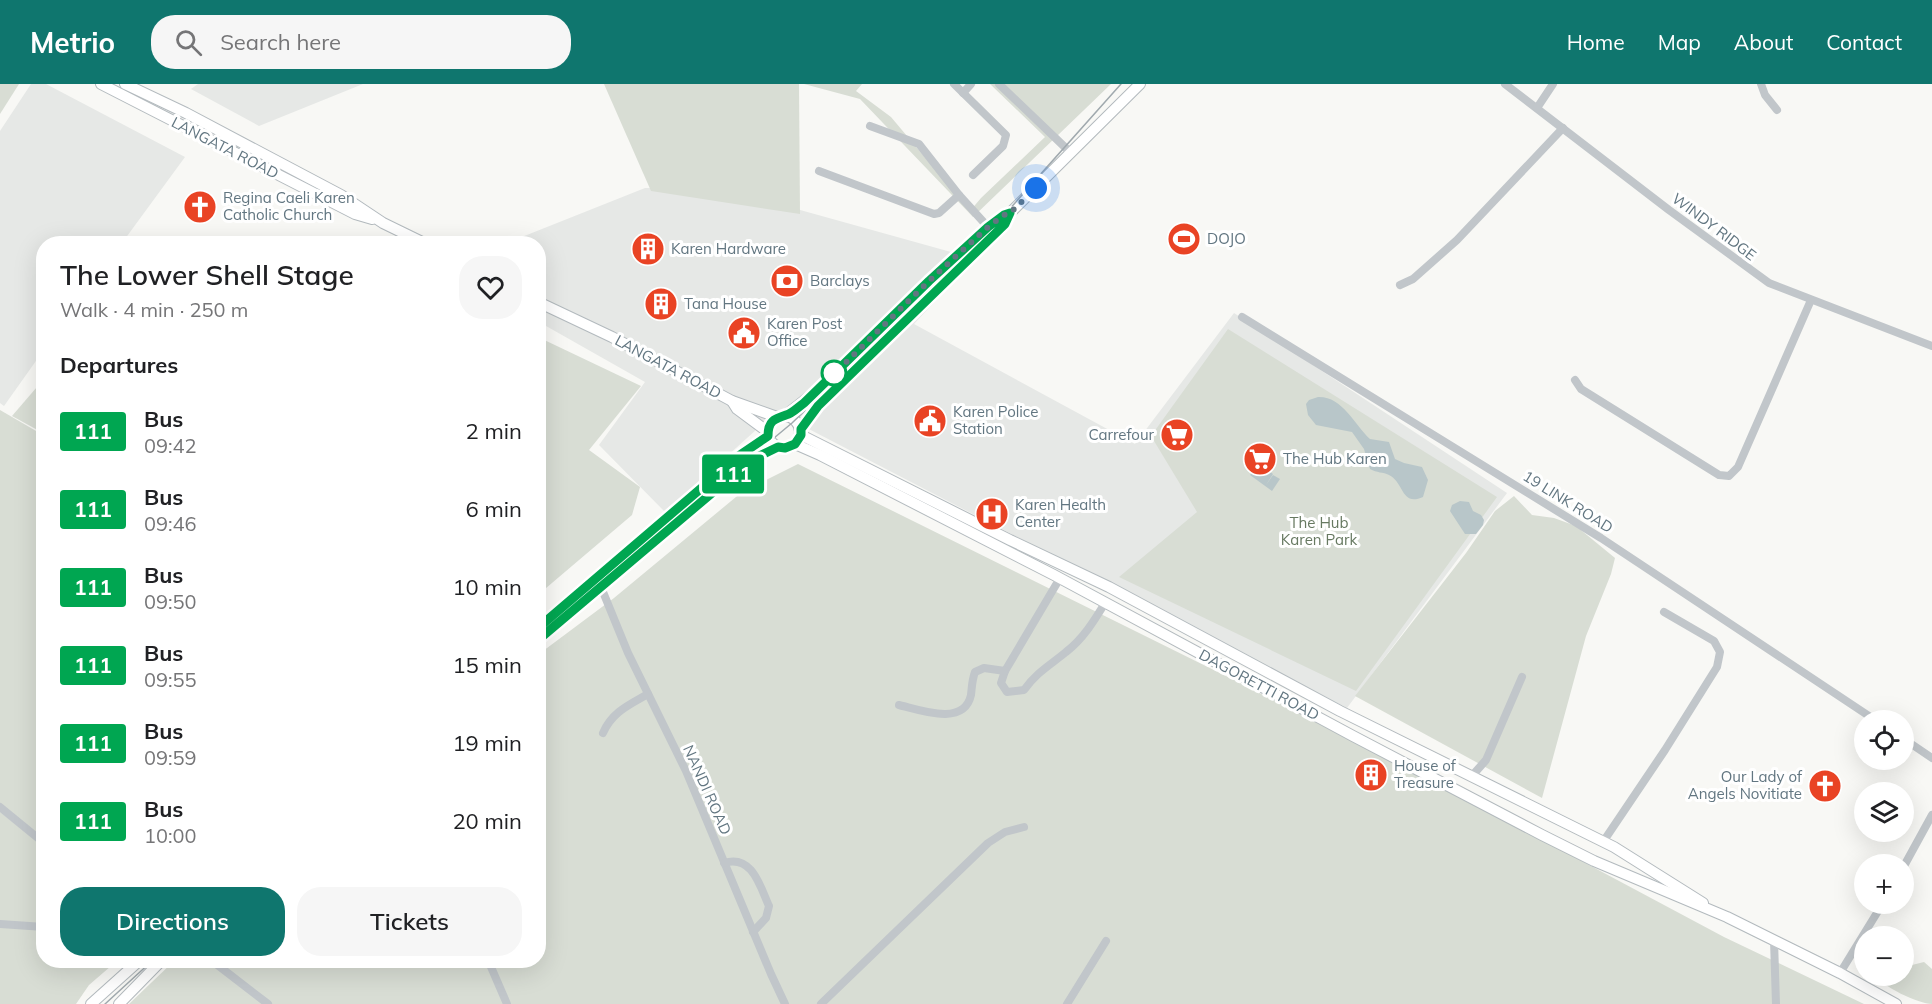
<!DOCTYPE html>
<meta charset="utf-8">
<style>
body{margin:0;font-family:Mulish,sans-serif;background:#f6f6f6;color:#202124;height:100vh;display:flex;flex-direction:column;font-size:22px;white-space:nowrap}
*{box-sizing:border-box;margin:0}
p{font-size:20px;color:#757577}
.icon{flex:none;width:33px;height:33px;fill:none;stroke:currentColor;stroke-width:2;stroke-linecap:round;stroke-linejoin:round}
.map{position:relative;flex:1;overflow:hidden}
.panel{position:absolute;left:36px;top:152px;width:510px;height:732px;display:flex;flex-direction:column;background:#fff;border-radius:24px;box-shadow:0 6px 24px #0002}
.panel>*{flex:none}
.badge{padding:0 12px;border-radius:4px;font-size:21px;line-height:39px}
.tools{position:absolute;left:1854px;top:626px;display:grid;gap:12px}
.tools a{display:grid;place-items:center;width:60px;height:60px;border-radius:50%;background:#fff;box-shadow:0 6px 24px #0002;font-size:30px}
.you{position:absolute;width:30px;height:30px;margin:-15px;border:4px solid #fff;border-radius:50%;background:#1a73e8;box-shadow:0 0 0 9px #1a73e833}
.map>.badge{position:absolute;translate:-50% -50%;box-shadow:0 0 0 3px #fff}
h2{padding:0 24px;font-size:22px;line-height:54px}
.round{display:grid;place-items:center;flex:none;width:63px;height:63px;border-radius:24px;background:#f6f6f6}
.head{display:flex;align-items:center;justify-content:space-between;height:102px;padding:0 24px}
h1{font-size:28px;font-weight:600;line-height:45px}
.primary-button{display:flex;gap:12px;margin-top:auto;padding:12px 24px}
.primary-button a{flex:1;height:69px;border-radius:24px;background:#0f766e;color:#fff;font-size:24px;font-weight:600;line-height:69px;text-align:center}
.primary-button a+a{background:#f6f6f6;color:#202124}
ul{padding:0;list-style:none}
li{display:flex;align-items:center;gap:18px;height:78px;padding:0 24px}
li div{flex:1}
li b{display:block;font-size:22px}
li em{font-style:normal}
li .badge{min-width:66px;font-weight:700;text-align:center}
header{display:flex;align-items:center;gap:36px;box-sizing:border-box;height:84px;padding:0 30px;background:#0f766e;color:#fff}
header strong{font-size:28px}
nav{display:flex;gap:33px;margin-inline-start:auto;font-size:21px}
.search{width:420px;height:54px;background:#f6f6f6;display:flex;align-items:center;gap:15px;box-sizing:border-box;padding:0 21px;border-radius:24px;color:#757577;font-size:22px}
.map>svg:first-child{display:block}
.built{fill:#e6e8e6}
.green{fill:#d8ddd4}
.water{fill:#b8c6c9}
.lines{fill:none;stroke-linecap:round;stroke-linejoin:round}
.secondary-casing{stroke:#b3babe;stroke-width:12}
.street{stroke:#c1c6ca;stroke-width:8}
.secondary{stroke:#fff;stroke-width:10}
.tram{stroke:#a0a9ae;stroke-width:1.5}
.line-casing{stroke:#fff;stroke-width:14}
.line{stroke:#00a651;stroke-width:9}
.walk{stroke:#627681;stroke-width:6;stroke-dasharray:0 10.8}
.stop-dot{fill:#fff;stroke:#00a651;stroke-width:3}
.labels{text-anchor:middle;stroke-width:6;stroke-linejoin:round;paint-order:stroke}
.street-label{font-size:15px;fill:#627681;stroke:#fff}
.poi-label{font-size:15px;fill:#627681;stroke:#fff;text-anchor:start}
.park-label{font-size:15px;fill:#677961;stroke:#fff}
</style>
<header>
<strong>Metrio</strong>
<div class="search"><svg class="icon" aria-label="search" viewBox="0 0 24 24"><circle cx="10" cy="10" r="6"/><path d="M15 15l6 6"/></svg>Search here</div>
<nav><a>Home</a><a>Map</a><a>About</a><a>Contact</a></nav>
</header>
<div class="map">
<svg width="1932" height="920" viewBox="0 0 1932 920">
<rect width="100%" height="100%" fill="#f8f8f5"/>
<!-- built -->
<g class="built">
<polygon points="31,0 46,0 185,73 122,159 44,159 43,267 4,322 0,319 0,47"/>
<polygon points="198,0 363,0 259,42 191,5"/>
<polygon points="645,104 656,104 793,124 951,168 970,180 914,240 1135,360 1234,229 1507,409 1347,624 776,328 665,428 599,361 645,298 539,238 538,159 507,159"/>
</g>
<!-- green -->
<g class="green">
<polygon points="0,0 19,0 0,30"/>
<polygon points="604,0 799,0 800,130 651,107"/>
<polygon points="804,0 862,0 856,7 891,33 970,127 981,114 1045,53 990,0 1111,0 973,133 860,15"/>
<polygon points="1228,245 1497,413 1356,607 1119,493 1197,428 1151,352"/>
<polygon points="538,253 641,302 589,366 640,403 632,431 539,510"/>
<polygon points="43,296 43,349 12,332"/>
<polygon points="0,326 43,351 43,755 0,719"/>
<polygon points="798,380 1236,597 1503,735 1724,853 1864,920 129,920 175,876 538,876 539,570 614,514 742,408"/>
<polygon points="1514,412 1532,431 1554,434 1576,442 1615,474 1611,490 1586,552 1542,714 1355,612 1466,469 1495,427"/>
<polygon points="0,728 43,762 44,876 118,876 89,901 76,920 0,920"/>
<path d="M1904 874 1912 881 1924 878 1932 885V920C1919 920 1881 902 1875 891H1904Z"/>
</g>
<!-- water -->
<g class="water">
<path d="M1318 313C1342 312 1354 340 1370 355L1389 358 1395 375 1404 379 1422 383 1428 396 1423 413C1401 423 1404 398 1389 391 1383 388 1377 389 1370 385L1364 365 1352 348 1316 341 1308 331 1306 320 1309 316Z"/>
<polygon points="1258,379 1265,384 1260,392 1266,385 1273,390 1266,401 1273,391 1280,395 1272,407 1250,391"/>
<polygon points="1460,417 1469,418 1473,427 1481,431 1484,436 1483,441 1476,450 1465,450 1450,427 1452,421"/>
</g>
<g class="lines">
<defs>
<g id="secondary">
<polyline points="101,0 355,130 372,135"/>
<polyline points="125,0 186,29 341,111 383,139 424,159"/>
<polyline points="538,218 612,253 732,317 777,333"/>
<polyline points="732,317 737,325 768,348"/>
<polyline points="786,331 814,309 899,226 988,143 1004,131 1010,129 1140,0"/>
<circle cx="784" cy="348" r="16"/>
<polyline points="801,345 818,322 1005,139 1010,129"/>
<polyline points="801,351 1010,456 1109,503 1340,627 1614,763 1703,819"/>
<polyline points="795,360 820,371 1054,491 1353,652 1542,751 1594,777 1727,833 1840,889 1896,920"/>
<polyline points="538,544 740,371 768,352"/>
<polyline points="538,556 751,376 778,363"/>
<polyline points="91,920 140,876"/>
<polyline points="119,920 162,876"/>
</g>
</defs>
<!-- secondary casing -->
<use href="#secondary" class="secondary-casing"/>
<!-- street -->
<g class="street">
<polyline points="954,0 1006,51 1003,62 973,91"/>
<polyline points="999,0 1071,69"/>
<polyline points="1505,0 1669,126 1769,199 1932,262"/>
<polyline points="1761,0 1765,11 1777,26"/>
<polyline points="963,9 971,0"/>
<polyline points="1537,24 1553,0"/>
<polyline points="870,42 919,60 959,111 988,143"/>
<polyline points="819,87 934,130 939,129 959,111"/>
<polyline points="1400,201 1413,195 1457,156 1563,44"/>
<polyline points="1242,233 1601,454 1875,636"/>
<polyline points="1575,296 1581,305 1719,391 1729,392 1738,383 1811,216"/>
<path d="M1060 494 1005 587 1001 599 1007 608 1024 606C1037 588 1049 582 1066 568 1083 555 1094 537 1105 519"/>
<polyline points="601,503 628,569 686,687 771,890 785,920"/>
<path d="M899 621C920 626 964 643 971 611 972 602 972 596 975 588L984 584 1005 587"/>
<path d="M603 649C612 628 629 621 648 610"/>
<polyline points="1904,655 1932,674"/>
<polyline points="1471,693 1486,676 1522,593"/>
<polyline points="0,723 44,759"/>
<polyline points="1603,758 1665,666 1717,583 1720,568 1714,557 1664,528"/>
<path d="M724 779C752 770 760 802 769 822L766 834 753 848"/>
<polyline points="1904,782 1932,731"/>
<polyline points="0,840 44,843"/>
<polyline points="1774,856 1776,920"/>
<polyline points="211,876 268,920"/>
<polyline points="488,876 507,920"/>
<polyline points="1840,889 1883,819"/>
<polyline points="821,920 988,759 1005,748 1024,743"/>
<polyline points="1067,920 1106,857"/>
</g>
<!-- secondary -->
<use href="#secondary" class="secondary"/>
<!-- tram -->
<g class="tram">
<polyline points="538,550 752,368 774,354 792,339 981,157 1121,0"/>
<polyline points="105,920 153,876"/>
</g>
</g>
<g class="lines">
<defs>
<path id="line" d="M538 544 740 371 768 352C768 337 774 335 786 331 793 329 798 323 804 319L929 197 988 143 1004 131 1010 129 1005 140 818 322 801 345V351L795 360 785 364 778 363 751 376 538 556"/>
</defs>
<!-- line casing -->
<use href="#line" class="line-casing"/>
<!-- line -->
<use href="#line" class="line"/>
<!-- walk -->
<polyline class="walk" points="834,289 829,295 929,197 988,143 1004,131 1010,129 1036,104"/>
</g>
<!-- icons -->
<defs>
<symbol id="church-disc" viewBox="-11 -11 22 22"><circle r="9.5" fill="#e94324" stroke="#fff"/><path d="M-1.2-6h2.4v3.5h3.3v2.4h-3.3V6h-2.4V-.1h-3.3v-2.4h3.3Z" fill="#fff"/></symbol>
<symbol id="stadium-disc" viewBox="-11 -11 22 22"><circle r="9.5" fill="#e94324" stroke="#fff"/><path d="M0-5a6.5 5 0 1 0 0 10a6.5 5 0 1 0 0-10ZM-3.5-1.8h7v3.6h-7Z" fill="#fff"/></symbol>
<symbol id="building-disc" viewBox="-11 -11 22 22"><circle r="9.5" fill="#e94324" stroke="#fff"/><path d="M-4-6H4V6H1V3H-1V6H-4ZM-2.5-4.3h1.7v1.8h-1.7ZM.8-4.3h1.7v1.8H.8ZM-2.5-1h1.7V.8h-1.7ZM.8-1h1.7V.8H.8Z" fill="#fff"/></symbol>
<symbol id="bank-disc" viewBox="-11 -11 22 22"><circle r="9.5" fill="#e94324" stroke="#fff"/><path d="M-6-4H6V4H-6ZM0-2.3a2.3 2.3 0 1 0 0 4.6a2.3 2.3 0 1 0 0-4.6Z" fill="#fff"/></symbol>
<symbol id="civic-disc" viewBox="-11 -11 22 22"><circle r="9.5" fill="#e94324" stroke="#fff"/><path d="M-.6-6.5H3V-4.5H.6V-3L4-1V1h2V6H-6V1h2V-1L-.6-3ZM-1.2 2.5V6h2.4V2.5Z" fill="#fff"/></symbol>
<symbol id="supermarket-disc" viewBox="-11 -11 22 22"><circle r="9.5" fill="#e94324" stroke="#fff"/><path d="M-6-5.5h2.5l.6 2H6L4.5 2H-2.5L-4.4-4H-6ZM-1.5 3.2a1.3 1.3 0 1 0 .1 0ZM3 3.2a1.3 1.3 0 1 0 .1 0Z" fill="#fff"/></symbol>
<symbol id="hospital-disc" viewBox="-11 -11 22 22"><circle r="9.5" fill="#e94324" stroke="#fff"/><path d="M-5-5h3v3.5h4V-5h3V5h-3V1.5h-4V5h-3Z" fill="#fff"/></symbol>
</defs>
<g fill-rule="evenodd">
<use href="#church-disc" x="181" y="104" width="38" height="38"/>
<use href="#stadium-disc" x="1165" y="136" width="38" height="38"/>
<use href="#building-disc" x="629" y="146" width="38" height="38"/>
<use href="#bank-disc" x="768" y="178" width="38" height="38"/>
<use href="#building-disc" x="642" y="201" width="38" height="38"/>
<use href="#civic-disc" x="725" y="230" width="38" height="38"/>
<use href="#civic-disc" x="911" y="318" width="38" height="38"/>
<use href="#supermarket-disc" x="1158" y="332" width="38" height="38"/>
<use href="#supermarket-disc" x="1241" y="356" width="38" height="38"/>
<use href="#hospital-disc" x="973" y="411" width="38" height="38"/>
<use href="#building-disc" x="1352" y="672" width="38" height="38"/>
<use href="#church-disc" x="1806" y="683" width="38" height="38"/>
</g>
<!-- markers -->
<circle class="stop-dot" cx="834" cy="289" r="12"/>
<g class="labels">
<!-- street labels -->
<g class="street-label">
<text transform="translate(225 64) rotate(27)" y="5">LANGATA ROAD</text>
<text transform="translate(1714 143) rotate(37)" y="5">WINDY RIDGE</text>
<text transform="translate(668 283) rotate(28)" y="5">LANGATA ROAD</text>
<text transform="translate(1568 418) rotate(32)" y="5">19 LINK ROAD</text>
<text transform="translate(1259 601) rotate(28)" y="5">DAGORETTI ROAD</text>
<text transform="translate(707 706) rotate(66)" y="5">NANDI ROAD</text>
</g>
<!-- poi labels -->
<g class="poi-label">
<text x="223" y="119">Regina Caeli Karen<tspan x="223" dy="17">Catholic Church</tspan></text>
<text x="1207" y="160">DOJO</text>
<text x="671" y="170">Karen Hardware</text>
<text x="810" y="202">Barclays</text>
<text x="684" y="225">Tana House</text>
<text x="767" y="245">Karen Post<tspan x="767" dy="17">Office</tspan></text>
<text x="953" y="333">Karen Police<tspan x="953" dy="17">Station</tspan></text>
<text x="1154" y="356" text-anchor="end">Carrefour</text>
<text x="1283" y="380">The Hub Karen</text>
<text x="1015" y="426">Karen Health<tspan x="1015" dy="17">Center</tspan></text>
<text x="1394" y="687">House of<tspan x="1394" dy="17">Treasure</tspan></text>
<text x="1802" y="698" text-anchor="end">Our Lady of<tspan x="1802" dy="17">Angels Novitiate</tspan></text>
</g>
<!-- park labels -->
<g class="park-label">
<text x="1319" y="444">The Hub<tspan x="1319" dy="17">Karen Park</tspan></text>
</g>
</g>
</svg>
<div class="tools">
<a><svg class="icon" aria-label="locate" viewBox="0 0 24 24"><circle cx="12" cy="12" r="6"/><path d="M12 2v4M12 18v4M2 12h4M18 12h4"/></svg></a>
<a><svg class="icon" aria-label="layers" viewBox="0 0 24 24"><path d="M12 4l9 5-9 5-9-5zM3 14l9 5 9-5"/></svg></a>
<a>+</a>
<a>−</a>
</div>
<div class="you" style="left:1036px;top:104px"></div>
<b class="badge" style="left:733px;top:390px;background:#00a651;color:#fff">111</b>
<section class="panel">
<div class="head"><div><h1>The Lower Shell Stage</h1><p>Walk · 4 min · 250 m</p></div><a class="round"><svg class="icon" aria-label="heart" viewBox="0 0 24 24"><path d="M12 20l-8-8c-3-5 5-10 8-4 3-6 11-1 8 4z"/></svg></a></div>
<h2>Departures</h2>
<ul>
<li><span class="badge" style="background:#00a651;color:#fff">111</span><div><b>Bus</b><p>09:42</p></div><em>2 min</em></li>
<li><span class="badge" style="background:#00a651;color:#fff">111</span><div><b>Bus</b><p>09:46</p></div><em>6 min</em></li>
<li><span class="badge" style="background:#00a651;color:#fff">111</span><div><b>Bus</b><p>09:50</p></div><em>10 min</em></li>
<li><span class="badge" style="background:#00a651;color:#fff">111</span><div><b>Bus</b><p>09:55</p></div><em>15 min</em></li>
<li><span class="badge" style="background:#00a651;color:#fff">111</span><div><b>Bus</b><p>09:59</p></div><em>19 min</em></li>
<li><span class="badge" style="background:#00a651;color:#fff">111</span><div><b>Bus</b><p>10:00</p></div><em>20 min</em></li>
</ul>
<div class="primary-button"><a>Directions</a><a>Tickets</a></div>
</section>
</div>
